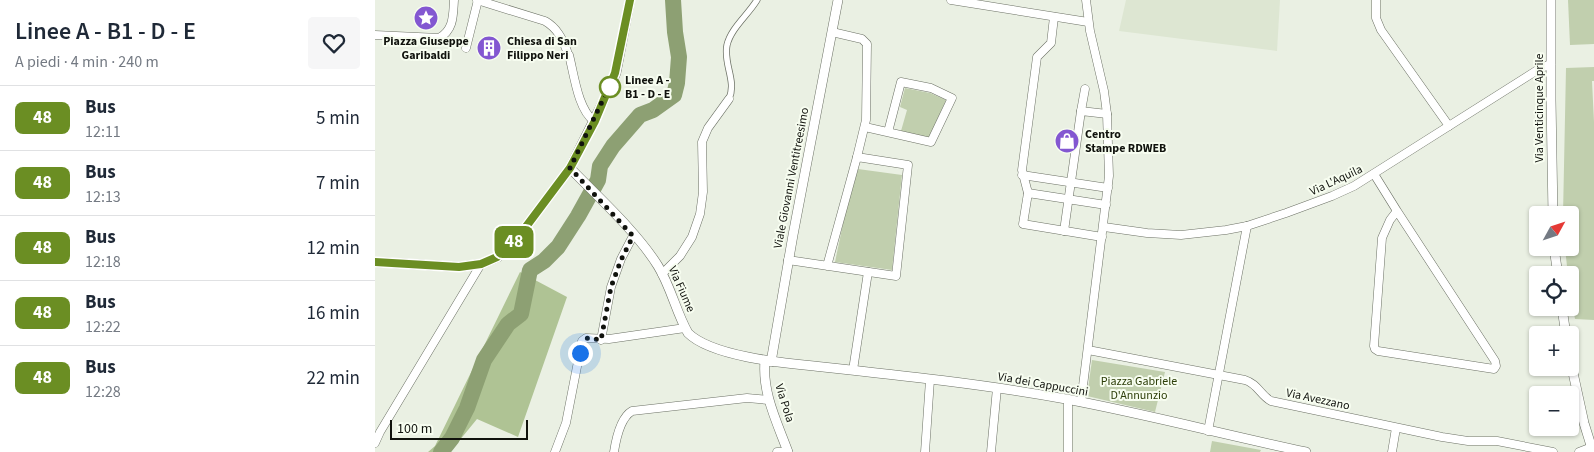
<!DOCTYPE html>
<html lang="it">
<meta charset="utf-8">
<style>
body{margin:0;font-family:"Source Sans 3",sans-serif;background:#f6f6f7;color:#1f2937;height:100vh;display:flex;flex-direction:column;font-size:19px;white-space:nowrap}
*{box-sizing:border-box;margin:0}
p{font-size:16px;color:#747a83}
.icon{flex:none;width:28px;height:28px;fill:none;stroke:currentColor;stroke-width:2;stroke-linecap:round;stroke-linejoin:round}
.map{position:relative;flex:1;overflow:hidden}
.panel{display:flex;flex-direction:column;background:#fff;width:375px}
.panel>*{flex:none}
.badge{padding:0 10px;border-radius:8px;font-size:18px;line-height:32px}
.needle{width:32px;rotate:50deg}
.controls{position:absolute;left:1154px;top:206px;display:grid;gap:10px}
.controls a{display:grid;place-items:center;width:50px;height:50px;border-radius:5px;background:#fff;box-shadow:0 1px 4px #0004;font-size:25px}
.scale{position:absolute;left:15px;bottom:12px;width:138px;box-sizing:border-box;padding-left:5px;border:2px solid #10120d;border-top:0;font-size:14px;line-height:18px;white-space:nowrap;color:#10120d;-webkit-text-stroke:4px #f7fdf0;paint-order:stroke}
.you{position:absolute;width:25px;height:25px;margin:-12px;border:4px solid #fff;border-radius:50%;background:#1a73e8;box-shadow:0 0 0 8px #1a73e833}
.map>.badge{position:absolute;translate:-50% -50%;box-shadow:0 0 0 2px #fff}
.round{display:grid;place-items:center;flex:none;width:52px;height:52px;border-radius:5px;background:#f6f6f7}
.overview{display:flex;align-items:center;justify-content:space-between;height:85px;padding:0 15px}
h1{font-size:24px;font-weight:600;line-height:38px}
ul{padding:0;list-style:none}
li{display:flex;align-items:center;gap:15px;height:65px;padding:0 15px;border-top:1px solid #e0e1e3}
li div{flex:1}
li b{display:block;font-size:19px}
li em{font-style:normal}
li .badge{min-width:55px;font-weight:700;text-align:center}
main{display:flex;flex:1;min-height:0}
.map>svg:first-child{display:block}
.built{fill:#dde6d2}
.green{fill:#c1cfae}
.forest{fill:#afc394}
.lines{fill:none;stroke-linecap:round;stroke-linejoin:round}
.river{stroke:#8da073;stroke-width:16}
.pedestrian-casing{stroke:#6c7165;stroke-width:7}
.minor-casing{stroke:#6c7165;stroke-width:9}
.tertiary-casing{stroke:#6c7165;stroke-width:10}
.pedestrian{stroke:#fff;stroke-width:5.5}
.minor{stroke:#fff;stroke-width:8}
.tertiary{stroke:#fff;stroke-width:9}
.line-casing{stroke:#fff;stroke-width:11}
.line{stroke:#6b8e23;stroke-width:8}
.walk{stroke:#10120d;stroke-width:5;stroke-dasharray:0 9}
.stop-dot{fill:#fff;stroke:#6b8e23;stroke-width:2.5}
.labels{text-anchor:middle;stroke-width:4;stroke-linejoin:round;paint-order:stroke}
.poi-label{font-size:12px;font-weight:bold;fill:#10120d;stroke:#f7fdf0;text-anchor:start}
.stop-label{font-size:12px;font-weight:bold;fill:#10120d;stroke:#f7fdf0;text-anchor:start}
.street-label{font-size:12px;fill:#10120d;stroke:#f7fdf0}
.park-label{font-size:12px;fill:#2d3e09;stroke:#f7fdf0}
</style>
<main>
<section class="panel">
<div class="overview"><div><h1>Linee A - B1 - D - E</h1><p>A piedi · 4 min · 240 m</p></div><a class="round"><svg class="icon" aria-label="heart" viewBox="0 0 24 24"><path d="M12 20l-8-8c-3-5 5-10 8-4 3-6 11-1 8 4z"/></svg></a></div>
<ul>
<li><span class="badge" style="background:#6b8e23;color:#fff">48</span><div><b>Bus</b><p>12:11</p></div><em>5 min</em></li>
<li><span class="badge" style="background:#6b8e23;color:#fff">48</span><div><b>Bus</b><p>12:13</p></div><em>7 min</em></li>
<li><span class="badge" style="background:#6b8e23;color:#fff">48</span><div><b>Bus</b><p>12:18</p></div><em>12 min</em></li>
<li><span class="badge" style="background:#6b8e23;color:#fff">48</span><div><b>Bus</b><p>12:22</p></div><em>16 min</em></li>
<li><span class="badge" style="background:#6b8e23;color:#fff">48</span><div><b>Bus</b><p>12:28</p></div><em>22 min</em></li>
</ul>
</section>
<div class="map">
<svg width="1219" height="452" viewBox="0 0 1219 452">
<rect width="100%" height="100%" fill="#eaf0e3"/>
<!-- built -->
<polygon class="built" points="751,0 905,0 902,51 744,31"/>
<!-- green -->
<g class="green">
<polygon points="1193,0 1219,0 1219,44 1195,45"/>
<polygon points="1219,67 1219,81 1217,81 1219,122 1219,320 1200,319 1195,295 1195,275 1193,275 1190,248 1195,248 1195,215 1188,215 1191,68"/>
<polygon points="530,88 555,93 571,100 554,138 526,131 532,110 525,107"/>
<polygon points="483,169 527,175 517,270 460,262 469,219"/>
<polygon points="717,360 790,372 780,412 712,396"/>
<polygon points="837,441 886,450 885,452 835,452"/>
</g>
<!-- forest -->
<polygon class="forest" points="145,272 192,297 143,437 102,419 75,452 53,452 60,446"/>
<g class="lines">
<!-- river -->
<polyline class="river" points="66,452 77,438 92,408 109,360 133,324 146,314 155,270 169,261 183,247 203,216 223,180 225,166 238,146 265,115 278,110 299,95 302,83 304,57 300,32 298,0"/>
<defs>
<path id="pedestrian" d="M354 99C362 81 348 64 352 45 356 28 373 15 382 0"/>
<g id="minor">
<path d="M102 0 170 21C182 28 187 38 192 51"/>
<polyline points="576,0 713,22"/>
<polyline points="1001,0 1001,18 1006,30 1074,126"/>
<polyline points="457,32 487,39 492,44 491,120 482,157"/>
<path d="M0 35 64 38C79 30 78 15 79 0"/>
<polyline points="91,48 103,0"/>
<path d="M194 55C199 74 203 110 219 121"/>
<polyline points="706,111 710,89"/>
<polyline points="490,127 556,142 577,98 556,88 526,82 513,132"/>
<polyline points="999,174 1022,211 1015,220 1007,238 999,346 1000,349 1003,351 1119,369 1121,366 1120,361 1022,211"/>
<polyline points="647,175 733,188"/>
<polyline points="653,193 647,170 662,57 676,43 679,17"/>
<polyline points="729,227 772,233 806,235 851,230 872,226 911,213 957,196 979,186 1164,69 1176,64"/>
<polyline points="689,231 706,111 732,114"/>
<polyline points="727,237 648,224 653,193 731,205"/>
<polyline points="413,260 521,276 533,165 482,157 452,266"/>
<polyline points="287,274 305,256 317,237 325,214 328,192 327,142 333,128 354,99"/>
<polyline points="226,340 236,287 246,259 258,236"/>
<path d="M713 350 870 380C883 384 885 395 896 401L1067 437 1093 441H1122L1178 452"/>
<polyline points="478,370 493,272"/>
<polyline points="693,399 693,452"/>
<polyline points="706,402 734,176 732,114 729,91 715,31 711,0"/>
<polyline points="833,431 872,226"/>
<polyline points="0,443 5,432 106,264"/>
<polyline points="180,452 191,423 207,341 211,338 234,339 310,328"/>
<path d="M239 452C241 439 245 418 257 411L372 398 394 400"/>
<polyline points="402,452 413,452"/>
<polyline points="550,452 555,380"/>
<polyline points="616,452 622,388"/>
<polyline points="1017,452 1021,428"/>
<polyline points="1204,452 1217,447"/>
</g>
<g id="tertiary">
<polyline points="1176,0 1176,100 1178,215"/>
<path d="M195 168C223 197 262 232 283 266 296 287 301 312 313 333 336 356 407 363 439 366 523 375 608 384 691 399 771 414 851 435 931 452"/>
<polyline points="1179,248 1183,275"/>
<polyline points="0,262 84,267 106,264 123,257 144,236 195,168 228,102 241,73 255,0"/>
<polyline points="1187,308 1191,335"/>
<polyline points="1195,359 1209,423 1218,452"/>
<path d="M390 361C387 393 402 422 413 452"/>
<polyline points="396,362 418,235 463,0"/>
</g>
</defs>
<!-- pedestrian casing -->
<use href="#pedestrian" class="pedestrian-casing"/>
<!-- minor casing -->
<use href="#minor" class="minor-casing"/>
<!-- tertiary casing -->
<use href="#tertiary" class="tertiary-casing"/>
<!-- pedestrian -->
<use href="#pedestrian" class="pedestrian"/>
<!-- minor -->
<use href="#minor" class="minor"/>
<!-- tertiary -->
<use href="#tertiary" class="tertiary"/>
</g>
<g class="lines">
<defs>
<polyline id="line" points="0,262 84,267 106,264 122,257 144,236 195,168 220,121 240,73 255,0"/>
</defs>
<!-- line casing -->
<use href="#line" class="line-casing"/>
<!-- line -->
<use href="#line" class="line"/>
<!-- walk -->
<polyline class="walk" points="205,353 208,341 211,338 226,340 236,287 246,260 258,236 195,168 236,83 235,87"/>
</g>
<!-- icons -->
<defs>
<symbol id="sight-disc" viewBox="-11 -11 22 22"><circle r="9.5" fill="#8357d1" stroke="#f7fdf0"/><path d="M0-6L1.8-2.2L6-1.7L2.9 1.2L3.7 5.4L0 3.3L-3.7 5.4L-2.9 1.2L-6-1.7L-1.8-2.2Z" fill="#fff"/></symbol>
<symbol id="building-disc" viewBox="-11 -11 22 22"><circle r="9.5" fill="#8357d1" stroke="#f7fdf0"/><path d="M-4-6H4V6H1V3H-1V6H-4ZM-2.5-4.3h1.7v1.8h-1.7ZM.8-4.3h1.7v1.8H.8ZM-2.5-1h1.7V.8h-1.7ZM.8-1h1.7V.8H.8Z" fill="#fff"/></symbol>
<symbol id="shop-disc" viewBox="-11 -11 22 22"><circle r="9.5" fill="#8357d1" stroke="#f7fdf0"/><path d="M-5-2.5h2.3a2.7 3.5 0 0 1 5.4 0H5L5.5 6h-11ZM-1.5-2.5h3a1.5 2.3 0 0 0-3 0Z" fill="#fff"/></symbol>
</defs>
<g fill-rule="evenodd">
<use href="#sight-disc" x="37" y="4" width="28" height="28"/>
<use href="#building-disc" x="100" y="34" width="28" height="28"/>
<use href="#shop-disc" x="678" y="127" width="28" height="28"/>
</g>
<!-- markers -->
<circle class="stop-dot" cx="235" cy="87" r="10"/>
<g class="labels">
<!-- poi labels -->
<g class="poi-label">
<text x="51" y="45" text-anchor="middle">Piazza Giuseppe<tspan x="51" dy="14">Garibaldi</tspan></text>
<text x="132" y="45">Chiesa di San<tspan x="132" dy="14">Filippo Neri</tspan></text>
<text x="710" y="138">Centro<tspan x="710" dy="14">Stampe RDWEB</tspan></text>
</g>
<!-- stop labels -->
<g class="stop-label">
<text x="250" y="84">Linee A -<tspan x="250" dy="14">B1 - D - E</tspan></text>
</g>
<!-- street labels -->
<g class="street-label">
<text transform="translate(1164 108) rotate(-90)" y="4">Via Venticinque Aprile</text>
<text transform="translate(416 178) rotate(-79)" y="4">Viale Giovanni Ventitreesimo</text>
<text transform="translate(961 180) rotate(-25)" y="4">Via L'Aquila</text>
<text transform="translate(307 289) rotate(66)" y="4">Via Fiume</text>
<text transform="translate(668 384) rotate(10)" y="4">Via dei Cappuccini</text>
<text transform="translate(943 399) rotate(12)" y="4">Via Avezzano</text>
<text transform="translate(410 403) rotate(73)" y="4">Via Pola</text>
</g>
<!-- park labels -->
<g class="park-label">
<text x="764" y="385">Piazza Gabriele<tspan x="764" dy="14">D'Annunzio</tspan></text>
</g>
</g>
</svg>
<div class="controls">
<a><svg class="needle" viewBox="-14 -14 28 28"><path d="M0-13l5 13h-10z" fill="#e53935"/><path d="M0 13l5-13h-10z" fill="#747a83"/></svg></a>
<a><svg class="icon" aria-label="locate" viewBox="0 0 24 24"><circle cx="12" cy="12" r="6"/><path d="M12 2v4M12 18v4M2 12h4M18 12h4"/></svg></a>
<a>+</a>
<a>−</a>
</div>
<div class="scale">100 m</div>
<div class="you" style="left:205px;top:353px"></div>
<b class="badge" style="left:139px;top:242px;background:#6b8e23;color:#fff">48</b>
</div>
</main>
